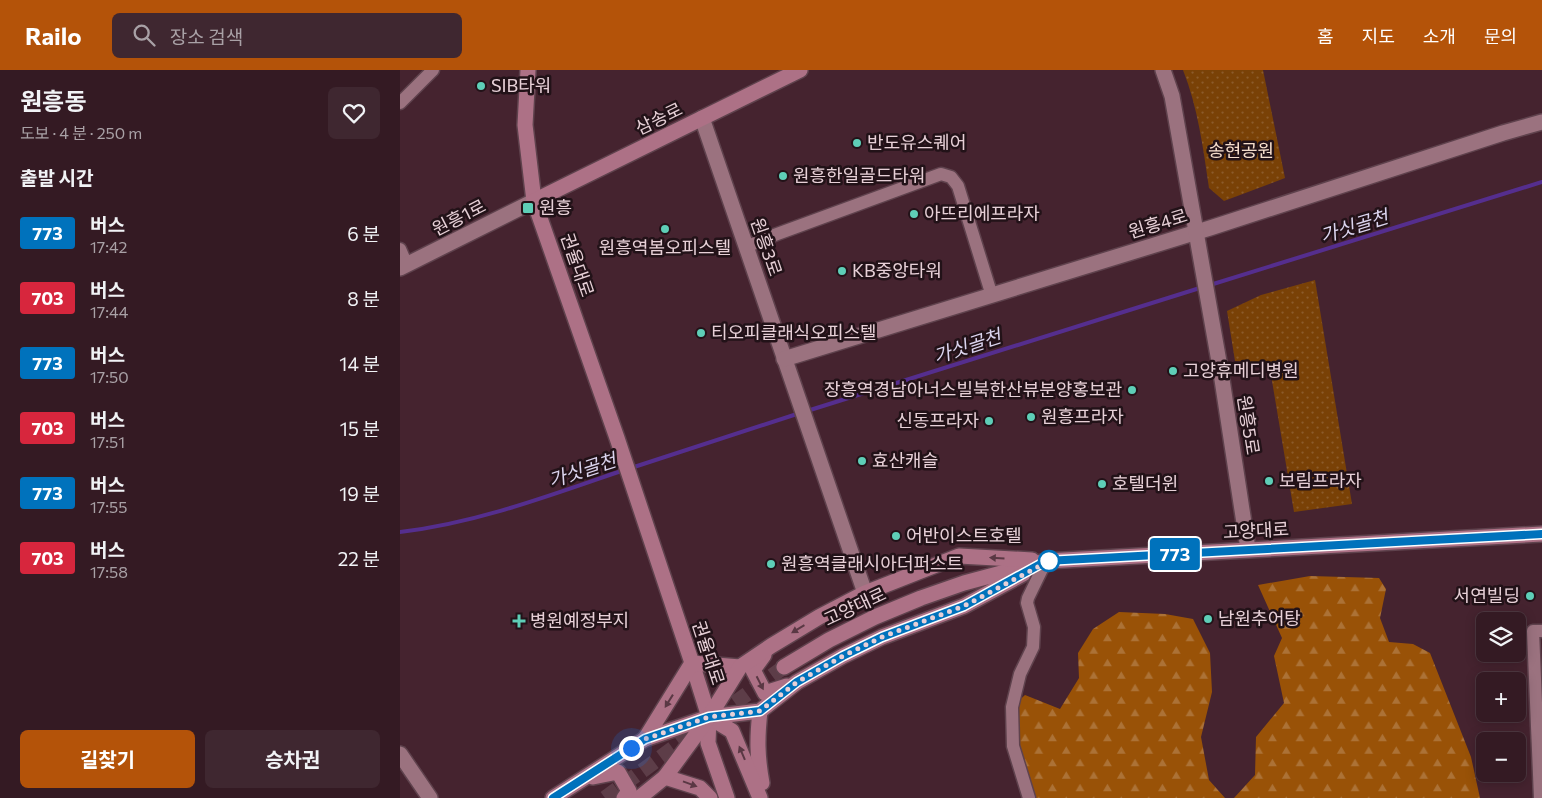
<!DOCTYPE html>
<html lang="ko">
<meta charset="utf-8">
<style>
body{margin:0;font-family:Commissioner,"Noto Sans KR",sans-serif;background:#3f2730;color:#f1f3f6;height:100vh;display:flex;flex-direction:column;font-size:19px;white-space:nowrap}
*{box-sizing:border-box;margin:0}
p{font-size:16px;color:#a9a1a6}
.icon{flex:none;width:28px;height:28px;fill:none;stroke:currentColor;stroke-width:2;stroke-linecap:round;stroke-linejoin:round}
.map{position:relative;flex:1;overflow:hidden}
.drawer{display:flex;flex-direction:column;background:#341a23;width:400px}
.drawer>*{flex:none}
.badge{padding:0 10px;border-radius:4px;font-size:18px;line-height:32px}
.controls{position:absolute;left:1076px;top:542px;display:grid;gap:10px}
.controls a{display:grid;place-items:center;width:50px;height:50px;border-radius:8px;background:#341a23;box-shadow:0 2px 12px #0003,0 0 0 1px #4e3841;font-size:25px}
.you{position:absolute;width:25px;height:25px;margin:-12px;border:4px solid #fff;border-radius:50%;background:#1a73e8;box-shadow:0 0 0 8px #1a73e833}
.map>.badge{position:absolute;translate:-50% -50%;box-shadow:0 0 0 2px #fff}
h2{padding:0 20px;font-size:19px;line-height:45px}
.round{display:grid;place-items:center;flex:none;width:52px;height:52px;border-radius:8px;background:#3f2730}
.summary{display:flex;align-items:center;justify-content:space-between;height:85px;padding:0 20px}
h1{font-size:24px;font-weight:700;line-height:38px}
.button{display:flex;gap:10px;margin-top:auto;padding:10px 20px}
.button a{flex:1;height:58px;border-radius:8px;background:#b45309;color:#fff;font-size:20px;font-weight:700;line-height:58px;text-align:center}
.button a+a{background:#3f2730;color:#f1f3f6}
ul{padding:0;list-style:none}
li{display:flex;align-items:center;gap:15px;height:65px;padding:0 20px}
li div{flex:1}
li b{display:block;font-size:19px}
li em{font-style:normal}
li .badge{min-width:55px;font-weight:700;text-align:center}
header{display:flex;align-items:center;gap:30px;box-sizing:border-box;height:70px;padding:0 25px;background:#b45309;color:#fff}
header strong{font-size:24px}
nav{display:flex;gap:28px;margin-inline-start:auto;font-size:18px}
.search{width:350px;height:45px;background:#3f2730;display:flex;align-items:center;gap:12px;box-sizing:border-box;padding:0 18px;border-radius:8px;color:#a9a1a6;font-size:19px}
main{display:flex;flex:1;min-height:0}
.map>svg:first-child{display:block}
.green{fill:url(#green-dots)}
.forest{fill:url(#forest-firs)}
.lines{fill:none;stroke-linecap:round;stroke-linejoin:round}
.stream{stroke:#552e8e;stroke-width:4}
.primary-tunnel{stroke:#5d3d48;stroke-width:15;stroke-dasharray:15 8;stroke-linecap:butt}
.minor-casing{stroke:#5f424d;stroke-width:15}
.tertiary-casing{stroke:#5f424d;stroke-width:18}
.secondary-casing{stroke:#5f424d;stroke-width:18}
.primary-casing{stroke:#5f424d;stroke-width:18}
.minor{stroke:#9b727f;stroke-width:12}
.tertiary{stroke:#9b727f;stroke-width:15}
.secondary{stroke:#9b727f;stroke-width:15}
.primary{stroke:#ad7186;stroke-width:15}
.oneway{fill:#5a3844}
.line-casing{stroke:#fff;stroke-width:11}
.line{stroke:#0072bc;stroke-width:8}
.walk{stroke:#e7d0d7;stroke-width:5;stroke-dasharray:0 9}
.poi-dot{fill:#5eceb7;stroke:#221218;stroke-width:2}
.stop-dot{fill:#fff;stroke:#0072bc;stroke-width:2.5}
.labels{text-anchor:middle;stroke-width:5;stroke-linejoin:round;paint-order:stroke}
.poi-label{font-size:18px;fill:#e7d0d7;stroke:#221218;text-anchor:start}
.street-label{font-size:18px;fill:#e7d0d7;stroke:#221218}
.park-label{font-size:18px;fill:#f5ddcb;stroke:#221218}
.water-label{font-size:19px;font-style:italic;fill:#dbd4ee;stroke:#221218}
</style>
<header>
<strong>Railo</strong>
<div class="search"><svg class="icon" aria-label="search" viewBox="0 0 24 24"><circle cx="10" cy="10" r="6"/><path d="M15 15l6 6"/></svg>장소 검색</div>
<nav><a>홈</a><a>지도</a><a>소개</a><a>문의</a></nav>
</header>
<main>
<section class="drawer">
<div class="summary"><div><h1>원흥동</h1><p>도보 · 4 분 · 250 m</p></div><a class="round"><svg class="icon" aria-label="heart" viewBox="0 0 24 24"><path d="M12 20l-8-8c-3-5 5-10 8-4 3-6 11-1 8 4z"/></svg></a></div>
<h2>출발 시간</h2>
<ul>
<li><span class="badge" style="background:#0072bc;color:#fff">773</span><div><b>버스</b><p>17:42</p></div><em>6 분</em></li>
<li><span class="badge" style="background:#d7263d;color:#fff">703</span><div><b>버스</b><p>17:44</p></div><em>8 분</em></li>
<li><span class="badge" style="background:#0072bc;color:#fff">773</span><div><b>버스</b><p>17:50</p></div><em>14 분</em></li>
<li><span class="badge" style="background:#d7263d;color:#fff">703</span><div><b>버스</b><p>17:51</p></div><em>15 분</em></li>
<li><span class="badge" style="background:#0072bc;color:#fff">773</span><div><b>버스</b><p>17:55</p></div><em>19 분</em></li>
<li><span class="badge" style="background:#d7263d;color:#fff">703</span><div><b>버스</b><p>17:58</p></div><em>22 분</em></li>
</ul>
<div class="button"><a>길찾기</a><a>승차권</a></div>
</section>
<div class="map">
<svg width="1142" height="728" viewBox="0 0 1142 728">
<defs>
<pattern id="green-dots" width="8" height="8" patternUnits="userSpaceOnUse" patternTransform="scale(1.25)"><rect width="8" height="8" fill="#794106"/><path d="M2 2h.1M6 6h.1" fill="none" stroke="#8c5b2a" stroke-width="1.8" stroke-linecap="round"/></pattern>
<pattern id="forest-firs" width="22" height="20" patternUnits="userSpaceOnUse" patternTransform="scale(1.25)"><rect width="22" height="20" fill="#995207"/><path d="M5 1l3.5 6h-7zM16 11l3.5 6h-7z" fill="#ac7236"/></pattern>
</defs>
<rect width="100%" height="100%" fill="#45232f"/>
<!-- green -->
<g class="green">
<path d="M783 0H863L885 108 824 131 809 118C803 77 798 38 783 0Z"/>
<polygon points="915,210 952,434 894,442 869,293 835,291 827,241 861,225"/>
</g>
<!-- forest -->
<g class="forest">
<polygon points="910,506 979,508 986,519 980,548 989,572 1013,574 1030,583 1071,687 1080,728 834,728 855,705 856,667 884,633 874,586 882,568 858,515"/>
<polygon points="719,542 765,544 793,549 810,583 812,622 801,667 809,710 825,728 635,728 613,676 612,637 625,625 660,639 679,608 678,583 693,559"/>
</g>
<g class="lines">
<!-- stream -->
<g class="stream">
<polyline points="810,215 1142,112"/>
<polyline points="407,341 803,217"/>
<polyline points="231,398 400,343"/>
<path d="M0 462C77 453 151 425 224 400"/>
</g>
<!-- primary-tunnel -->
<polyline class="primary-tunnel" points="205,728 384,597"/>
<defs>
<g id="minor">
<polyline points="0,33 33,0"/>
<polyline points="346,177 369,167 541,104 551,107 558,116 592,226"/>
<polyline points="0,179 7,195"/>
<polyline points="629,728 613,676 612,637 620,604 633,577 634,557 627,533 628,528 646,491"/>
<polyline points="1140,728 1133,561 1142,561"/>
</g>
<g id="tertiary">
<polyline points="302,48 465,523"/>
<polyline points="0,198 134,131"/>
<polyline points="384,289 810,158 1103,63 1142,52"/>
<polyline points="0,684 30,728"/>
</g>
<polyline id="secondary" points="763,0 772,26 821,303 848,479"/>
<g id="primary">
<polyline points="128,0 125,55 134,131 217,368 292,593 309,647 308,673 327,728"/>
<polyline points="134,131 400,0"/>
<polyline points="364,585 353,600 365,623 387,616"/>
<polyline points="384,597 429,570 475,547 521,528 564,513 646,491 1142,464"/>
<path d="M360 641C357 668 357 686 362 713"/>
<polyline points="309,647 332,661 360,728"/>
<polyline points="245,669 292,593 340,597"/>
<polyline points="193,707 218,702 229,721 224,728"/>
<polyline points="265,707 300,718 310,728"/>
<polyline points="153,728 245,669 309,647 360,641 397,612 443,586 482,567 564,536 623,504"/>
<polyline points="239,728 265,707 309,647 340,597 371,576 419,547 465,523 559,486 632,490"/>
</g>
</defs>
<!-- minor casing -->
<use href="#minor" class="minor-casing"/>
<!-- tertiary casing -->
<use href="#tertiary" class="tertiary-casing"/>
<!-- secondary casing -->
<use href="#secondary" class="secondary-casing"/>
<!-- primary casing -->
<use href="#primary" class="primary-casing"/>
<!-- minor -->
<use href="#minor" class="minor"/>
<!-- tertiary -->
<use href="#tertiary" class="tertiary"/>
<!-- secondary -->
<use href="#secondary" class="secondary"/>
<!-- primary -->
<use href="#primary" class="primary"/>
</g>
<!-- one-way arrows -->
<defs><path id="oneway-solid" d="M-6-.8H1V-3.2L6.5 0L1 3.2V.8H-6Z" transform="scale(1.25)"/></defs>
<g class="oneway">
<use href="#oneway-solid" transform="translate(597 488) rotate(-177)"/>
<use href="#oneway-solid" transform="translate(398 559) rotate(149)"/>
<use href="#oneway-solid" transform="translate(360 613) rotate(63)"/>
<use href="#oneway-solid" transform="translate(269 631) rotate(122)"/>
<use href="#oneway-solid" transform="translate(342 683) rotate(-113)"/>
<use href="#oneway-solid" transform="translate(290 714) rotate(20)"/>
</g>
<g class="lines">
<defs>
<polyline id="line" points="153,728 245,669 309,647 360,641 397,612 443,586 482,567 564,536 646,491 1142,464"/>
</defs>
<!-- line casing -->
<use href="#line" class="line-casing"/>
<!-- line -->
<use href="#line" class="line"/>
<!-- walk -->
<polyline class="walk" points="231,678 245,669 309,647 360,641 397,612 443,586 482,567 564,536 649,491"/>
</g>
<!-- markers -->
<g class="poi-dot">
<circle cx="81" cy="16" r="5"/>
<circle cx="457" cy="73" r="5"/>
<circle cx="383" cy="106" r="5"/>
<rect x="122" y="132" width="12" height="12" rx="2.5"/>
<circle cx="514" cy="144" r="5"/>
<circle cx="265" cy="159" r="5"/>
<circle cx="442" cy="201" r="5"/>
<circle cx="301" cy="263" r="5"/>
<circle cx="773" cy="301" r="5"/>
<circle cx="732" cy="320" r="5"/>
<circle cx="631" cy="347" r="5"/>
<circle cx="589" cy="351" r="5"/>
<circle cx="462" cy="391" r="5"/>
<circle cx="869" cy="411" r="5"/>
<circle cx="702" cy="414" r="5"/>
<circle cx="496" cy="466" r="5"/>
<circle cx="371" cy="494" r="5"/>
<circle cx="1130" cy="526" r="5"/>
<circle cx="808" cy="549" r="5"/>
<path d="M116.5 543.5h5v5h5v5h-5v5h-5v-5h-5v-5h5z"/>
</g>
<circle class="stop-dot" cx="649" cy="491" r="10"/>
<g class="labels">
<!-- poi labels -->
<g class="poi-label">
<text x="91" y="22">SIB타워</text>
<text x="467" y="79">반도유스퀘어</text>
<text x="393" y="112">원흥한일골드타워</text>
<text x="139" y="144">원흥</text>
<text x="524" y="150">아뜨리에프라자</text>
<text x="265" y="184" text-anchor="middle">원흥역봄오피스텔</text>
<text x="452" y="207">KB중앙타워</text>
<text x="311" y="269">티오피클래식오피스텔</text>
<text x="783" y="307">고양휴메디병원</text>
<text x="722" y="326" text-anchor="end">장흥역경남아너스빌북한산뷰분양홍보관</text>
<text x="641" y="353">원흥프라자</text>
<text x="579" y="357" text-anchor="end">신동프라자</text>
<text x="472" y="397">효산캐슬</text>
<text x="879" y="417">보림프라자</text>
<text x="712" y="420">호텔더윈</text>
<text x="506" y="472">어반이스트호텔</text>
<text x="381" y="500">원흥역클래시아더퍼스트</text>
<text x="1120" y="532" text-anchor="end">서연빌딩</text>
<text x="818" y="555">남원추어탕</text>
<text x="130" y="557">병원예정부지</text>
</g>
<!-- street labels -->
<g class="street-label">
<text transform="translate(259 49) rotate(-26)" y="6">삼송로</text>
<text transform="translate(59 148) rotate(-27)" y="6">원흥1로</text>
<text transform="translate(758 154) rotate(-17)" y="6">원흥4로</text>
<text transform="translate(366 177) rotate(71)" y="6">원흥3로</text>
<text transform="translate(177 195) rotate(71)" y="6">권율대로</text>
<text transform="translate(848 355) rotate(81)" y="6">원흥5로</text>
<text transform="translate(856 461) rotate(-3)" y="6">고양대로</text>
<text transform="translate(455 537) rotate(-25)" y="6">고양대로</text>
<text transform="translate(308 583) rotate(72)" y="6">권율대로</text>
</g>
<!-- park labels -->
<g class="park-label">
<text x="841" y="87">송현공원</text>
</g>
<!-- water labels -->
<g class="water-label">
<text transform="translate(954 156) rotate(-17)" y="7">가싯골천</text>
<text transform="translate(567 276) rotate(-18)" y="7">가싯골천</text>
<text transform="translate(182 400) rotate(-18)" y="7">가싯골천</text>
</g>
</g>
</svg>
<div class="controls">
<a><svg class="icon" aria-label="layers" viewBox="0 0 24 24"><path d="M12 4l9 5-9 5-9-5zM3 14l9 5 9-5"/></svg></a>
<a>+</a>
<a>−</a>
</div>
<div class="you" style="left:231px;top:678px"></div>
<b class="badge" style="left:775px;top:484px;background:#0072bc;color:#fff">773</b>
</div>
</main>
